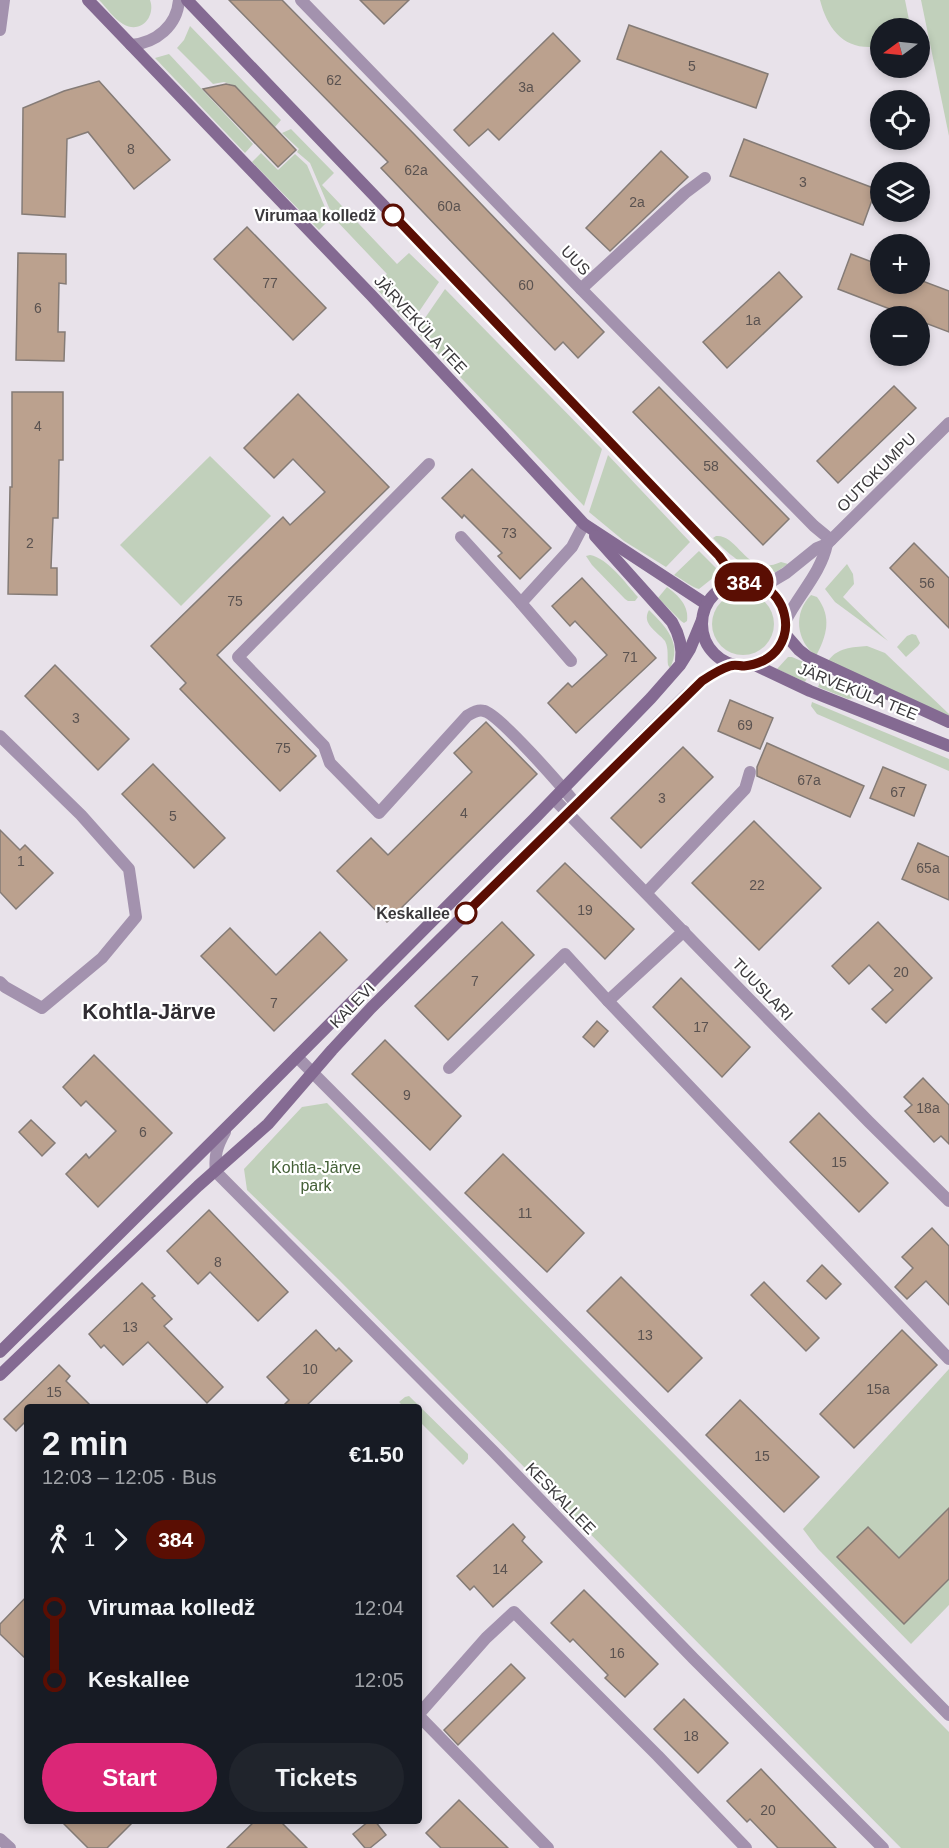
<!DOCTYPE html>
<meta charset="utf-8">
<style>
body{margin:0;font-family:Helvetica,sans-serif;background:#20242c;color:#f1f3f6;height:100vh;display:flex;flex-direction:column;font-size:22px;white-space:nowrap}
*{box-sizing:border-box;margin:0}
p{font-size:20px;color:#9ea1a6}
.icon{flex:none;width:33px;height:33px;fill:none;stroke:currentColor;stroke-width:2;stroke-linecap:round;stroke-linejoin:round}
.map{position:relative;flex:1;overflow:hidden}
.details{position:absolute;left:24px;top:1404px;width:398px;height:420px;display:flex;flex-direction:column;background:#171b24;border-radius:6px;box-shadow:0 3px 9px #0003}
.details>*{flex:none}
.badge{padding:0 12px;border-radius:20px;font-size:21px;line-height:39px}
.needle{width:39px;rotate:255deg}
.tools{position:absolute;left:870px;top:18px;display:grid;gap:12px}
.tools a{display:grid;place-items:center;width:60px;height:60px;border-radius:50%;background:#171b24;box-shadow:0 3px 9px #0003;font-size:30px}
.map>.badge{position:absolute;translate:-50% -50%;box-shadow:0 0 0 3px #fff}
.legs{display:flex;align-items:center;gap:9px;height:66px;padding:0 18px;font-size:20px}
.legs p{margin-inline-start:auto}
.head{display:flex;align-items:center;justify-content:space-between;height:102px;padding:0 18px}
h1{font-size:33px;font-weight:700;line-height:45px}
.button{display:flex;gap:12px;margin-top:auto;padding:12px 18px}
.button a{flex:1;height:69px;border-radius:36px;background:#db2777;color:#fff;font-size:24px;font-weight:700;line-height:69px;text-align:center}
.button a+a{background:#20242c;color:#f1f3f6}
ul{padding:0 18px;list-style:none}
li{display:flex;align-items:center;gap:21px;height:72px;font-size:22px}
li i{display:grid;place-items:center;width:9px;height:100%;margin:0 8px;background:currentColor}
li i::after{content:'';width:15px;height:15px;margin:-8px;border:4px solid;border-radius:50%;background:#171b24}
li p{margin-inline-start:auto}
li:first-child i{background:linear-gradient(#0000 50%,currentColor 0)}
li:last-child i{background:linear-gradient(currentColor 50%,#0000 0)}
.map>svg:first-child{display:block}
.green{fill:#c1d0bb}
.building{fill:#bba18e;stroke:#847b76;stroke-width:1.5}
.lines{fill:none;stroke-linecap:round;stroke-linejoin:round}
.minor{stroke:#a392ae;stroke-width:12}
.secondary{stroke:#846a92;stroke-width:12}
.line-1-casing{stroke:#fff;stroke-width:14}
.line-1{stroke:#5a0e03;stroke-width:9}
.stop-1-dot{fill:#fff;stroke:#5a0e03;stroke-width:3}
.labels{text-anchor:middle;stroke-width:4.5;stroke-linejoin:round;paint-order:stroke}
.number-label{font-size:14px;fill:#5a5250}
.stop-label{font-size:16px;font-weight:bold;fill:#3a383b;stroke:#fff;text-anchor:end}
.street-label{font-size:16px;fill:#3a383b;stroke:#fff}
.park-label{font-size:16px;fill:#446037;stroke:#fff}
.district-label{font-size:22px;font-weight:bold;fill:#302c32;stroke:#fff}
</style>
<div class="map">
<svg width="949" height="1848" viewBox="0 0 949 1848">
<rect width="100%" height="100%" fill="#e8e2ea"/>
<!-- green -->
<g class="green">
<path d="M99 0H150C156 16 141 35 123 24 114 19 107 8 99 0Z"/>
<path d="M820 0H905L909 20 906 28H880V46C846 52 828 31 820 0Z"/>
<polygon points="921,0 949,0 949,136"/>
<polygon points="190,26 281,120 275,127 235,86 224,82 213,84 177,48 184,40"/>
<polygon points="169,54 253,144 245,153 155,58"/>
<polygon points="291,129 334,173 322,185 397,264 409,253 439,282 410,325 374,286 387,274 333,217 310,163 297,152 299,149 282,133"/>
<polygon points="261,153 278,170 295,154 307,165 330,219 319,230 252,162"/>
<polygon points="445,289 602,449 584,506 416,331"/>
<polygon points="608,455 690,542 666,567 624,541 589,512"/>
<polygon points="210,456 271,516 181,606 120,545"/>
<path d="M716 536C739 534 746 578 781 562L788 564 776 572C751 574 729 555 713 538Z"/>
<path d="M699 551 718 570 719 573 699 589C693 588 682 579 674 575Z"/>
<path d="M590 555C608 558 626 584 638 597L635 601H628L625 599 592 565 586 556Z"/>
<polygon points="847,564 853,574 854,584 843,597 888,641 835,602 825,589"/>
<path d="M667 587C679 596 689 606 687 621L684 623 681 621 658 598Z"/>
<circle cx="743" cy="624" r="31"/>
<path d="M811 595 817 597C832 617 827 635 816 656 796 641 793 613 811 595Z"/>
<path d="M649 610C665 626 683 643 670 668L668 665C667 657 669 649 665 641 657 631 641 624 649 610Z"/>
<polygon points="912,634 916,635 920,643 918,646 906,657 897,647 907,636"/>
<path d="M867 646 885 653 949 714V718L828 661C837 648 852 647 867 646Z"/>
<polygon points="788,657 792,657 813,666 805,682 777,669"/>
<polygon points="824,673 853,688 855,691 854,698 848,699 818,687"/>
<polygon points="812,702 949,759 949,771 817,714 811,706"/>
<polygon points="327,1103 949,1732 949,1848 901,1848 338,1279 247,1190 244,1169 302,1107"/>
<polygon points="949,1369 949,1605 911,1644 818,1549 803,1529"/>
<polygon points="409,1396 468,1454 468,1459 463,1465 419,1421 418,1407 404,1407 399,1402 405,1397"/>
</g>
<!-- building -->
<g class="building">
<polygon points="229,0 282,0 414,134 604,332 578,358 563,342 555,350 381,168 388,162"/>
<polygon points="360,0 409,0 384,24"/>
<polygon points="629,25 768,74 756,108 617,59"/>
<polygon points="553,33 580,61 499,140 488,129 469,146 454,130"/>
<polygon points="99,81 170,160 134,189 88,132 67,139 65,217 22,214 23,108 64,91"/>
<polygon points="226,84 235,86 296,150 278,167 203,89"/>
<polygon points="744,139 876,189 863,225 730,176"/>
<polygon points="661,151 688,177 610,251 586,228"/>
<polygon points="247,227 326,308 293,340 214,259"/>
<polygon points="18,253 66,254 66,284 59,283 58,332 65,332 64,361 16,360"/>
<polygon points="851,254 880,265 880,284 920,284 920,280 949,291 949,332 920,321 920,316 908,316 838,289"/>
<polygon points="779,272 802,297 727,368 703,342"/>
<polygon points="894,386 916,408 838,483 817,461"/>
<polygon points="659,387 789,519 763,545 633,412"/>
<polygon points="12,392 63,392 63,460 59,460 58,518 53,518 51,568 57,568 57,595 8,594 10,487 12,487"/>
<polygon points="298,394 389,487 217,655 316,756 280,791 180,689 186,683 151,646 283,517 290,525 325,492 293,459 274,478 244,448"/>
<polygon points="472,469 551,548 520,579 498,556 502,553 464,515 462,518 442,498"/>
<polygon points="914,543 949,578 949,628 890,568"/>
<polygon points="582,578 656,658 576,733 548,703 568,683 572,687 607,655 575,621 570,626 552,606"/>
<polygon points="55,665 129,739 98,770 25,696"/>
<polygon points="730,700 773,718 760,749 718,731"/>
<polygon points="486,722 537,774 387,922 337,871 371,838 388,855 472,772 454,753"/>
<polygon points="767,743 864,786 850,817 757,776 757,767"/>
<polygon points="683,747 713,777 641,848 611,818"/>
<polygon points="153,764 225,838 194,868 122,794"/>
<polygon points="883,767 926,785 914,816 870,798"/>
<polygon points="754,821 821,888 759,950 692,883"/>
<polygon points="0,830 20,850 25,845 53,873 16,909 0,892"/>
<polygon points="918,843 949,857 949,900 902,879"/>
<polygon points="565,863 634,929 605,959 537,891"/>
<polygon points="502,922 534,955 448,1040 415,1006"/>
<polygon points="878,922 932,978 886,1023 872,1009 893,990 869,965 849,984 832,966"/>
<polygon points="230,928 276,975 320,932 347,960 274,1031 201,956"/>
<polygon points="681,978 750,1047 722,1077 653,1007"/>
<polygon points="597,1021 608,1031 594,1047 583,1037"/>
<polygon points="385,1040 461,1116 430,1150 352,1074"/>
<polygon points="94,1055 172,1133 98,1207 66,1174 86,1154 89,1158 116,1131 86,1101 81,1106 63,1087"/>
<polygon points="923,1078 949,1105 949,1144 941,1136 934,1142 905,1111 912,1105 904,1097"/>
<polygon points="819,1113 888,1183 859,1212 790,1142"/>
<polygon points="31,1120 55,1143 42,1156 19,1132"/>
<polygon points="503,1154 584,1233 547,1272 465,1193"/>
<polygon points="209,1210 288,1292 258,1321 210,1272 198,1284 167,1251"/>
<polygon points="932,1228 949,1246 949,1305 926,1281 907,1299 895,1287 913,1268 902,1257"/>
<polygon points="822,1265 841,1284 826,1299 807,1281"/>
<polygon points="621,1277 702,1358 668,1392 587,1311"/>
<polygon points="764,1282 819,1338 806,1351 751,1295"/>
<polygon points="142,1283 155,1296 152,1298 172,1319 164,1326 223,1387 207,1403 148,1342 123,1365 104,1345 101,1348 89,1334"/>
<polygon points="316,1330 336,1351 339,1348 352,1361 305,1407 282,1407 289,1400 267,1377"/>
<polygon points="902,1330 937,1365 854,1448 820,1414"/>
<polygon points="59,1365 70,1376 66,1381 92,1407 27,1407 27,1420 16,1431 4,1419"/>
<polygon points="740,1400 819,1477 784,1512 706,1435"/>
<polygon points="949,1508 949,1579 904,1624 837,1557 868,1527 899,1558"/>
<polygon points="513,1524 525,1537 522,1541 542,1562 493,1607 474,1586 470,1590 457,1576"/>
<polygon points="584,1590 658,1664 625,1697 605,1678 608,1675 573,1639 570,1642 551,1623"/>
<polygon points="27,1596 27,1660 0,1634 0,1624"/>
<polygon points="511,1664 525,1678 458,1745 444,1730"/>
<polygon points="684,1699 728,1743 698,1773 654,1729"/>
<polygon points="761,1769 836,1848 778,1848 750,1819 747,1822 727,1801"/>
<polygon points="459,1800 508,1848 441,1848 426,1833"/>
<polygon points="61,1821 134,1821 107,1848 88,1848"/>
<polygon points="255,1821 280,1821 307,1848 227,1848"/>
<polygon points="369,1821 375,1821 386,1835 370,1848 365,1848 353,1834"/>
</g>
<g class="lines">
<!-- minor -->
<g class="minor">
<polyline points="301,0 581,289 814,526 831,540"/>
<polyline points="0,30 4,0"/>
<path d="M131 45C156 43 177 26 179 0"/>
<polyline points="581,289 685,193 705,178"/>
<path d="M429 464 238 657 324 746 330 763 379 813 467 716C472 713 478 709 484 711 499 714 563 788 576 804"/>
<polyline points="461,537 521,603"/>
<polyline points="764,586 786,573 817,548 827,544 949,423"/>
<path d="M786 620C799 594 821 573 827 544"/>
<polyline points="571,661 521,603 572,547 584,524"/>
<polyline points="0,736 81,815 129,869 136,917 102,958 42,1008 5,987 0,982"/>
<polyline points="554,799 869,1122 949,1201"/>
<polyline points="647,892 745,789 750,772"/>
<polyline points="608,1001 684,931"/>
<polyline points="297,1057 579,1340 949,1715"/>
<polyline points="449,1068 565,954 608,1001 949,1359"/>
<path d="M225 1132C217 1146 214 1156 216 1172L494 1452 693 1658 883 1848"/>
<polyline points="418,1715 486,1638 514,1612 658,1756 746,1848"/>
<polyline points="418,1715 548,1848"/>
<polyline points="0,1839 10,1848"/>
</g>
<!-- secondary -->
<g class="secondary">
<polyline points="88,0 372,296 584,524 706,604"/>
<polyline points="187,0 719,556 738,582"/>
<path d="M595 536 672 622C679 634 683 646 681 661"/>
<circle cx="744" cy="624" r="42"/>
<polyline points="785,634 799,650 808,657 949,722"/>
<polyline points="755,665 810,691 949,746"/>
<polyline points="0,1352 249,1105 534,819 651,698 680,665 690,649 702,620"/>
<path d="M0 1375 96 1283 198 1186 268 1124 332 1050 371 1008 686 695C701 682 714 672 733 664"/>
</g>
</g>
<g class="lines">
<defs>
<path id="line-1" d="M393 215 719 556 738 582C747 582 756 582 764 587 785 599 792 627 779 647 771 659 757 665 744 666 739 666 735 664 730 666 720 669 711 675 702 681L466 913"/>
</defs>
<!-- line-1 casing -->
<use href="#line-1" class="line-1-casing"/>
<!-- line-1 -->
<use href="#line-1" class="line-1"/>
</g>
<!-- markers -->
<g class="stop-1-dot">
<circle cx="393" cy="215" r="10"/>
<circle cx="466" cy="913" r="10"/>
</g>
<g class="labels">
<!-- number labels -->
<g class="number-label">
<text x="692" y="71">5</text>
<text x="334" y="85">62</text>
<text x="526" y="92">3a</text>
<text x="131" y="154">8</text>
<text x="416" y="175">62a</text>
<text x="803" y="187">3</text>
<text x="637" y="207">2a</text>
<text x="449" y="211">60a</text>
<text x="270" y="288">77</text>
<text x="526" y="290">60</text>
<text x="38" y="313">6</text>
<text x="753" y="325">1a</text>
<text x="38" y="431">4</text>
<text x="711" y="471">58</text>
<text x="509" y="538">73</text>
<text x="30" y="548">2</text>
<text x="927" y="588">56</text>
<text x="235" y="606">75</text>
<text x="630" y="662">71</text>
<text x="76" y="723">3</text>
<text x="745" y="730">69</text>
<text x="283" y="753">75</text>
<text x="809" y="785">67a</text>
<text x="898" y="797">67</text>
<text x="662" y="803">3</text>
<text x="464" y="818">4</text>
<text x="173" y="821">5</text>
<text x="21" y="866">1</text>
<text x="928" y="873">65a</text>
<text x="757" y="890">22</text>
<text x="585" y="915">19</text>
<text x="901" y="977">20</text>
<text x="475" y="986">7</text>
<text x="274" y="1008">7</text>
<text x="701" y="1032">17</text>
<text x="407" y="1100">9</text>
<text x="928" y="1113">18a</text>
<text x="143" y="1137">6</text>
<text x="839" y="1167">15</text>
<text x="525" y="1218">11</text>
<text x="218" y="1267">8</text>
<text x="130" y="1332">13</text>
<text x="645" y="1340">13</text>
<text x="310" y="1374">10</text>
<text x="878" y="1394">15a</text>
<text x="54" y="1397">15</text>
<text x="762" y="1461">15</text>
<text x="500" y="1574">14</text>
<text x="617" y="1658">16</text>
<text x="691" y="1741">18</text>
<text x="768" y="1815">20</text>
</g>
<!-- stop labels -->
<g class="stop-label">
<text x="376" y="221">Virumaa kolledž</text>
<text x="450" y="919">Keskallee</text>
</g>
<!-- street labels -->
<g class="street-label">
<text transform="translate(576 260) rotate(46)" y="6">UUS</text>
<text transform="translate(421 324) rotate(47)" y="6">JÄRVEKÜLA TEE</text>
<text transform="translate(876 472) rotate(-45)" y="6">OUTOKUMPU</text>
<text transform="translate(858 691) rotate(22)" y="6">JÄRVEKÜLA TEE</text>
<text transform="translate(763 989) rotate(46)" y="6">TUUSLARI</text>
<text transform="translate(352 1005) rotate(-46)" y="6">KALEVI</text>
<text transform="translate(561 1498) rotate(46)" y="6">KESKALLEE</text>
</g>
<!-- park labels -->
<g class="park-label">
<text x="316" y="1173">Kohtla-Järve<tspan x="316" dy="18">park</tspan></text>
</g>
<!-- district labels -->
<g class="district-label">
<text x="149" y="1019">Kohtla-Järve</text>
</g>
</g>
</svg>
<div class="tools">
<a><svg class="needle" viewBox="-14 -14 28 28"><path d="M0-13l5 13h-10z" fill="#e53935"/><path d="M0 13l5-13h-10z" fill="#9ea1a6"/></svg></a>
<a><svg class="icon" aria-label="locate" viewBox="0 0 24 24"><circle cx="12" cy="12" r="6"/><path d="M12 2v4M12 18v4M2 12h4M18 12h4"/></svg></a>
<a><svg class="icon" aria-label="layers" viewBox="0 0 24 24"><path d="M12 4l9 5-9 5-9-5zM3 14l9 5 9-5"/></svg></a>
<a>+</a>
<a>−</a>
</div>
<b class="badge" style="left:744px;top:582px;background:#5a0e03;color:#fff">384</b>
<section class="details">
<div class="head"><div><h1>2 min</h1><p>12:03 – 12:05 · Bus</p></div><b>€1.50</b></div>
<div class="legs"><svg class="icon" aria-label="walk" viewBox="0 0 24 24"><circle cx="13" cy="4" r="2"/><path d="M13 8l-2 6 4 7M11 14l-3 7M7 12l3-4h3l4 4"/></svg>1<svg class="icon" aria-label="forward" viewBox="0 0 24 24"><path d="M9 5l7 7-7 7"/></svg><b class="badge" style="background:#5a0e03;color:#fff">384</b></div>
<ul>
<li><i style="color:#5a0e03"></i><b>Virumaa kolledž</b><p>12:04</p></li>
<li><i style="color:#5a0e03"></i><b>Keskallee</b><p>12:05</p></li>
</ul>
<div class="button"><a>Start</a><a>Tickets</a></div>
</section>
</div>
